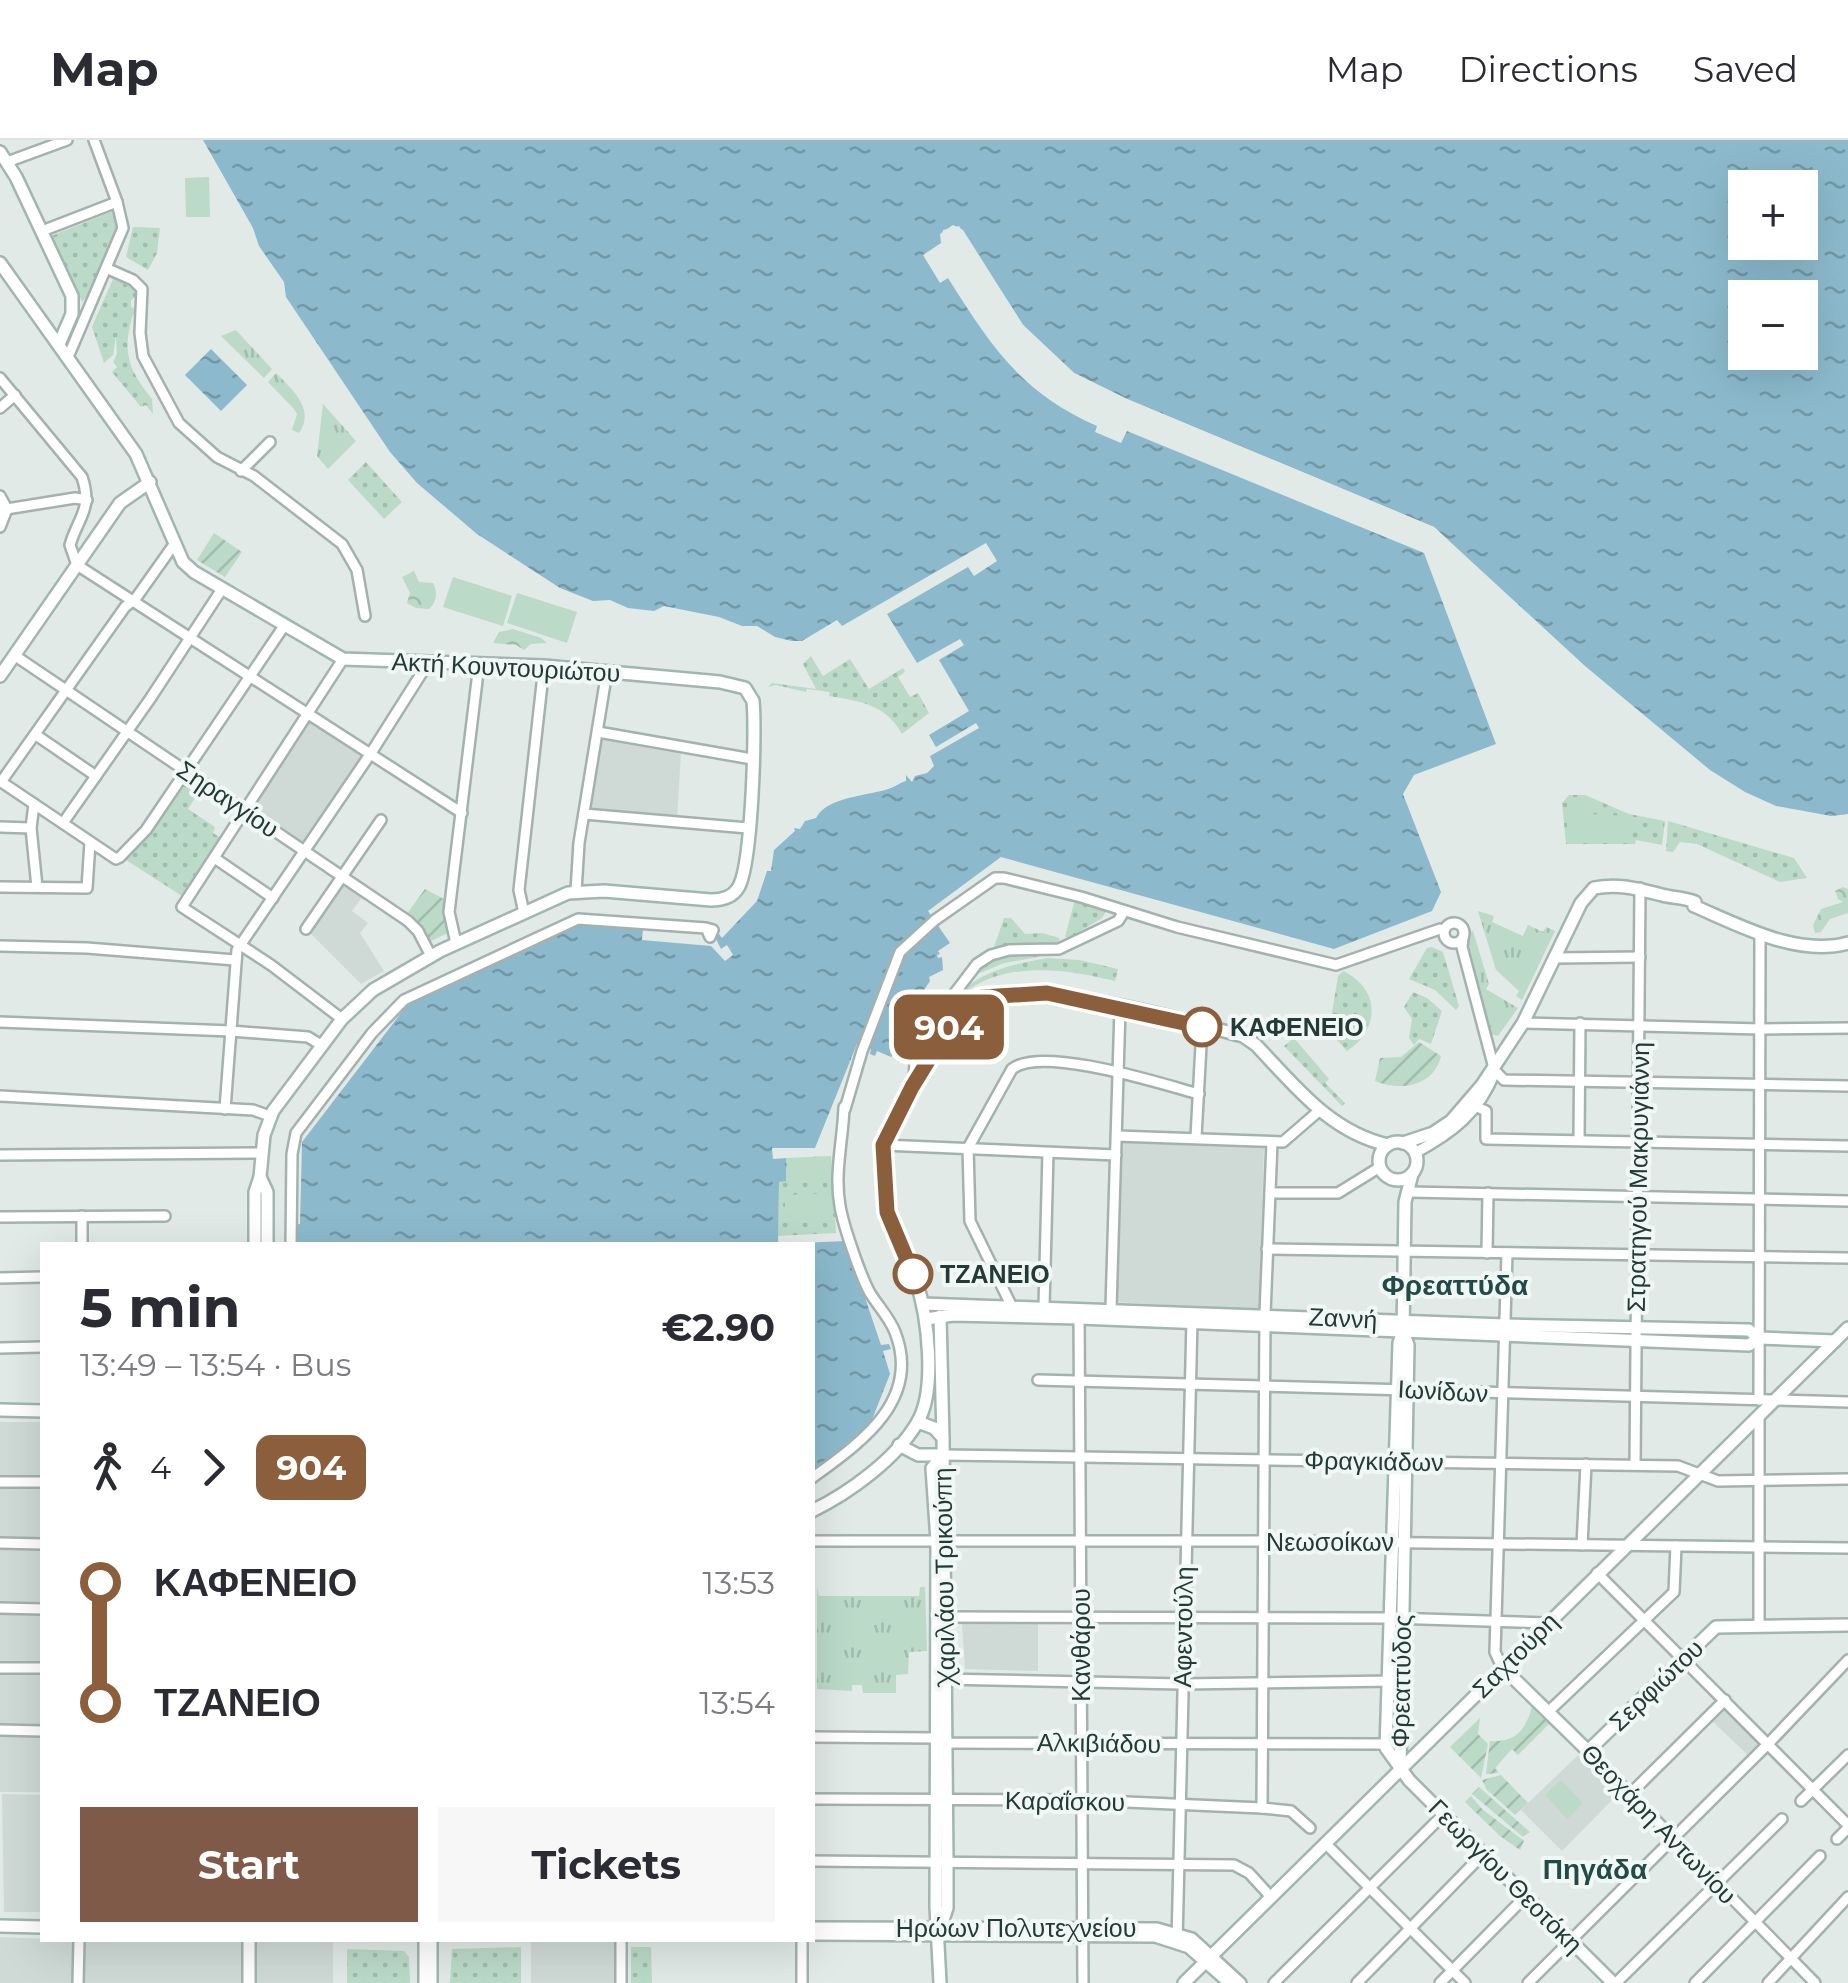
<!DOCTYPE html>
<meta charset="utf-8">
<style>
body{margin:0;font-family:Montserrat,sans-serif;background:#f7f7f7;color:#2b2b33;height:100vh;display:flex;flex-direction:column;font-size:38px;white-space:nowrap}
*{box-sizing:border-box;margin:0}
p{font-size:32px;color:#7c7c81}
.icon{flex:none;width:55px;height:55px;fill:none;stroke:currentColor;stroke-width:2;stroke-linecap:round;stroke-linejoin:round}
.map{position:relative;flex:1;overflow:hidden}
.panel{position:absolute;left:40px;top:1102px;width:775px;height:700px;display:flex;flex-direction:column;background:#fff;border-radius:0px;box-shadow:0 10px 40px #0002}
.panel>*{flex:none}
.badge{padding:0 20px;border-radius:15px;font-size:35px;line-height:65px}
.buttons{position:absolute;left:1728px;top:30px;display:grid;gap:20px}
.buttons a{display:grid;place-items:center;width:90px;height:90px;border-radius:0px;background:#fff;box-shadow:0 10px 40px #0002;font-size:50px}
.map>.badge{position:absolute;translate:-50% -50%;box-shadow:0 0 0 5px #fff}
.legs{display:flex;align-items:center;gap:15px;height:110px;padding:0 40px;font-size:32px}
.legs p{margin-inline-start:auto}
.headline{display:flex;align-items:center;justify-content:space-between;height:170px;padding:0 40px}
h1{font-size:55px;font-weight:700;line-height:75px}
.primary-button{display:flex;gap:20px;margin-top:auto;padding:20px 40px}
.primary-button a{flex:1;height:115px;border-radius:0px;background:#805a48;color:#fff;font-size:40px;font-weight:700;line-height:115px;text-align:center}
.primary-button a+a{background:#f7f7f7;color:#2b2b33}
ul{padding:0 40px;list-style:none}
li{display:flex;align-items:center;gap:35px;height:120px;font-size:38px}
li i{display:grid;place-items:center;width:15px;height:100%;margin:0 12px;background:currentColor}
li i::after{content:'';width:25px;height:25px;margin:-12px;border:8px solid;border-radius:50%;background:#fff}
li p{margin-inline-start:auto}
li:first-child i{background:linear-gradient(#0000 50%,currentColor 0)}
li:last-child i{background:linear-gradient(currentColor 50%,#0000 0)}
header{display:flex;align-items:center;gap:60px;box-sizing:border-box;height:140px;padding:0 50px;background:#fff;border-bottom:2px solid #e1e1e2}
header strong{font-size:48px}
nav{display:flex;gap:55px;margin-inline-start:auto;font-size:35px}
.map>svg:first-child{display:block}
.built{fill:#cfdad7}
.grass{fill:url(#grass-tufts)}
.forest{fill:url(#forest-crowns)}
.park{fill:url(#park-dots)}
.garden{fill:url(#garden-furrows)}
.pitch{fill:#bbdac8}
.water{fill:url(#water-ripples);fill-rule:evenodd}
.pier{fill:#e1eae7}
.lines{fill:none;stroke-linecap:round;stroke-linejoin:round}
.street-casing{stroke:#a4b2af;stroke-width:14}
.secondary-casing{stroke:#a1b5b1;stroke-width:16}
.street{stroke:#fff;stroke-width:9}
.secondary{stroke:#fff;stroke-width:11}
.line-1-casing{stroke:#fff;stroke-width:22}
.line-1{stroke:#8b5e3c;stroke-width:15}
.stop-1-dot{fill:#fff;stroke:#8b5e3c;stroke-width:5}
.labels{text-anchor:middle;stroke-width:8;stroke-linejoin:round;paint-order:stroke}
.street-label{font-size:25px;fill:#233a37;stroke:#f1f7f5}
.stop-label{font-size:25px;font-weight:bold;fill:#233a37;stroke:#f1f7f5;text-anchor:start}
.neighbourhood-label{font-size:28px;font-weight:bold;fill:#204b46;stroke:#f1f7f5}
</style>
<header>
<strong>Map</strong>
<nav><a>Map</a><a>Directions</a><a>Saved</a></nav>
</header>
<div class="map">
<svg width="1848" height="1843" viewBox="0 0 1848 1843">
<defs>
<pattern id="grass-tufts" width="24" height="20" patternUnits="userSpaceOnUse" patternTransform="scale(2.5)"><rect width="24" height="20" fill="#bbdac8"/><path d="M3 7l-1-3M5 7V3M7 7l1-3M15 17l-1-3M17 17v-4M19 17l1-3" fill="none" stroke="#a0bcac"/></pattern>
<pattern id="forest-crowns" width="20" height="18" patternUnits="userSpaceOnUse" patternTransform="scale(2.5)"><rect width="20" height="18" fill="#bbdac8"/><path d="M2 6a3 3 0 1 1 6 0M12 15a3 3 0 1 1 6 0" fill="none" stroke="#a0bcac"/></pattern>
<pattern id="park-dots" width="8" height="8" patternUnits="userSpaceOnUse" patternTransform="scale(2.5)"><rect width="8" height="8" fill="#bbdac8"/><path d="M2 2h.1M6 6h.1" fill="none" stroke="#a0bcac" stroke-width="1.8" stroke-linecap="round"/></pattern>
<pattern id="garden-furrows" width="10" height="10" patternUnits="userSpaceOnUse" patternTransform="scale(2.5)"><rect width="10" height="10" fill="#bbdac8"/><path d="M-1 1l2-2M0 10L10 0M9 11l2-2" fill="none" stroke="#a0bcac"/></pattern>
<pattern id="water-ripples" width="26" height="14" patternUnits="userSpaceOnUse" patternTransform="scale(2.5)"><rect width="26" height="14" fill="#8cbacc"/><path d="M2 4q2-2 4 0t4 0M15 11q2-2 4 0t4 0" fill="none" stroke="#7298a6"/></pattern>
</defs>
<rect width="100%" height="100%" fill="#e1eae7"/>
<!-- built -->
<g class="built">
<polygon points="311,579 366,614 304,706 251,670"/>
<polygon points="602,600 681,614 677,679 591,668"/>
<polygon points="342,741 363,756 352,771 368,783 360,793 384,831 361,844 308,791"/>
<polygon points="1121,1000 1264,1006 1259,1170 1115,1162"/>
<rect x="0" y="1282" width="42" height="370"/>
<polygon points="1038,1483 1038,1531 965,1529 962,1484"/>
<polygon points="1726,1569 1760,1602 1748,1615 1713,1582"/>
<polygon points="1578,1615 1618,1654 1562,1711 1521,1670"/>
<polygon points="2,1654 42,1655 42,1772 4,1772"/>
<polygon points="0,1797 76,1800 76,1843 0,1843"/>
<polygon points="83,1800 246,1800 247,1843 83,1843"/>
<rect x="256" y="1800" width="77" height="43"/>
<polygon points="620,1800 620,1843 531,1843 531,1801"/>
</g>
<!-- grass -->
<g class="grass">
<polygon points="236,190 272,229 264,238 221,196"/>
<path d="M276 233C292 249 316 270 299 293L292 290 297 274 294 269 268 242Z"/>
<polygon points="323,264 356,301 328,329 317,316"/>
<polygon points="1478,771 1494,776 1492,782 1523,796 1528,785 1543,792 1546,787 1555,791 1522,860 1516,856 1519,851 1496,830"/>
<polygon points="1473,791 1489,844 1486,849 1518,868 1498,896 1491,894 1463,806 1468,792"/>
<polygon points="817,1447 819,1456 919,1456 920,1447 925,1447 927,1511 909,1512 908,1534 896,1535 896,1553 863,1553 862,1545 852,1545 852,1551 817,1549"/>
</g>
<!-- forest -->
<g class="forest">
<path d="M414 431 419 442 433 443C438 452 437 462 429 469L416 468 407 463 410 453 402 437Z"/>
<polygon points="513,489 541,498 547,503 531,504 524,510 516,505 493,503 499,492"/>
<polygon points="1843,747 1848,749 1848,773 1830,779 1821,792 1815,793 1813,785 1821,769 1843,762 1838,759 1835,751"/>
</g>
<!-- park -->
<g class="park">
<path d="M111 72 116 73C121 93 95 149 82 162L51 96Z"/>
<polygon points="133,87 160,88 157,113 148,130 126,117"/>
<path d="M113 139 134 148 137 156 131 160V167L135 169C121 209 127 228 152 259L153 274 146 265 141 267 112 232 117 227 113 222 117 215 116 196 113 215 104 223 92 187Z"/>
<polygon points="366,322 402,362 384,379 348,340"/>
<path d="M811 516 823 536 850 519 869 549 903 528 905 532 898 537 910 557 918 553 929 573 902 594C886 564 859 561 829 556L830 552 807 549 806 552 775 545 768 547 772 543 816 549 803 524Z"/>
<polygon points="188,638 202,647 188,669 215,687 213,693 224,700 185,758 126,720 151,693"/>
<polygon points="1569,655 1585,655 1629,674 1665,681 1662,705 1636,700 1635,704 1566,704 1562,663"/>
<polygon points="1668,681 1794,718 1807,738 1780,742 1697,704 1680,702 1673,712 1666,711"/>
<polygon points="1079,760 1107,770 1102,778 1069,798 1065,797 1074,763"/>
<polygon points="1004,778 1011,778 1025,794 1042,793 1059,798 1060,803 1038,817 1004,823 980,833 978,827 993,810"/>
<polygon points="1432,807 1443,812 1459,866 1456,870 1435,850 1409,839 1427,808"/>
<path d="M1047 818 1079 820 1118 829 1115 841C1059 827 986 818 948 871 967 833 1009 825 1047 818Z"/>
<path d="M1343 831C1381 849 1380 890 1347 911L1329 891 1338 836Z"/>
<polygon points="1413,852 1427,858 1442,871 1431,904 1419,899 1414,905 1409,898 1412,879 1404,867"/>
<polygon points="1294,898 1329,939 1325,943 1345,963 1342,966 1284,906"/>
<polygon points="831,1016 836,1093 778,1096 779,1041 786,1040 786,1018"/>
<polygon points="521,1807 521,1843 450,1843 452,1809"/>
<polygon points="631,1807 651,1807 652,1843 631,1843"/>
<polygon points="347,1809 404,1811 409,1817 410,1843 347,1843"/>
</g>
<!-- garden -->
<g class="garden">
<polygon points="214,393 242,412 225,437 197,420"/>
<polygon points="425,749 444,759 442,773 448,793 431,801 418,784 406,775"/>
<path d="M1419 902 1441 916C1434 946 1401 952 1375 941L1380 918 1401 917Z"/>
<path d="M1532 1568 1549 1584 1518 1615 1512 1609 1495 1628 1499 1633 1486 1634 1490 1601C1517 1603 1525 1589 1532 1568Z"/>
<polygon points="1480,1578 1478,1594 1488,1604 1481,1638 1450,1607"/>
<polygon points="1501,1635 1528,1663 1515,1675 1487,1650 1482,1640"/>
<polygon points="1479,1647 1530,1692 1523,1697 1472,1654"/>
<polygon points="1471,1656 1482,1669 1524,1701 1520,1710 1500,1696 1465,1662"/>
</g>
<!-- pitch -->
<g class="pitch">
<polygon points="209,37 210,77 186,77 185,38"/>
<polygon points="453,437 512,456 503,486 443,467"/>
<polygon points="517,453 577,472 567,503 507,483"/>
<polygon points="1567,661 1589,661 1589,674 1629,676 1630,703 1567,703"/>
<polygon points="831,1019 832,1039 788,1041 788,1021"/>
<polygon points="830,1053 832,1079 785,1081 785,1055"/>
<polygon points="1561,1640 1583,1663 1567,1679 1545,1655"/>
</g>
<!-- water -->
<g class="water">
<path d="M203 0H1848V674L1831 676 1776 666 1745 652 1710 630 1585 526 1434 387 1127 259 1074 233 1023 185 959 86 943 90 941 103 923 115 940 143 948 138C991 206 1021 253 1097 286L1095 292 1121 303 1127 291 1424 413 1496 604 1414 635 1403 654 1441 752 1432 771 1334 809 1001 717 928 771 950 803 938 811 940 814 937 815 938 818 942 817 943 830 929 837 930 841 920 856 919 868 914 867 916 873 908 886C912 895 908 909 900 914L895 912 891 917 877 911 875 916 870 914 871 909 857 904 815 1008H772L773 1019 786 1018V1041L779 1042 778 1104 846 1101 881 1205 889 1204 891 1209 883 1211 890 1234 868 1290 813 1331 812 1105H297L295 1085 300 1084 302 1002 408 864 579 784 643 789 642 800 711 806 725 821 733 815 727 805 721 809 715 797 719 794 722 798 757 761 767 731H771L774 710 795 691 794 688 800 689 805 681 816 678C827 656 870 656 891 648 896 646 901 642 906 641V635L912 642 915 636 927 633 934 626 930 616 979 588 976 583 936 607 929 595 969 571 939 520 964 505 960 499 917 523 887 474 968 427 974 436 997 421 986 403 842 486 837 480 802 501H792L775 497 757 486H742L719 477 664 466 654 471 628 468 610 460 593 461 560 448 477 394 417 343 390 312 286 157 284 142 259 106 253 88ZM1745 48H1800V102H1745ZM1745 158H1800V212H1745Z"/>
<polygon points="211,209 247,245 221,271 185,235"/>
</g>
<!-- pier -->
<polygon class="pier" points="953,85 963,90 1023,185 1074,233 1127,259 1434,387 1449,401 1444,404 1431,391 1125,264 1072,237 1019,188 960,93 951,91 941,103 940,94"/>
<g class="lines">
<defs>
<g id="street">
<polyline points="7,22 67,0"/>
<polyline points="42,91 117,62"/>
<polyline points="108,129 133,140 142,149 140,193 143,216 179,283 217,317 254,336 342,404 357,430 365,476"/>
<polyline points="68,217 123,88 117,62 94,0"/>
<path d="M0 238 82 337C93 370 78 377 70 405L77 425 462 673"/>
<polyline points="0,268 15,255"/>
<polyline points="241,331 270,302"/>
<polyline points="0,356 7,369"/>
<polyline points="0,370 75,358 87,360"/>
<polyline points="0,387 7,369"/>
<polyline points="14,515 408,781 418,791 431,816"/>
<polyline points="598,592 752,619"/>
<polyline points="36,595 96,636"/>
<polyline points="0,641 116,719 120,717 146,690 284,486"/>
<polyline points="1,642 125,467 136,458 175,403"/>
<polyline points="34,664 31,688 37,747"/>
<polyline points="584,674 748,688"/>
<polyline points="63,683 150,559 222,449"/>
<polyline points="0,687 31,688"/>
<polyline points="216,719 273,758"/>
<polyline points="0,747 87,748 90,702"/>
<polyline points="576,751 579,703 607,531"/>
<polyline points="524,773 519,750 544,526"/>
<circle cx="1454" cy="793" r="10"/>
<polyline points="306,789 381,680"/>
<polyline points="456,803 449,772 479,524"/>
<polyline points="0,806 87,808 235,820"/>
<polyline points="1556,818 1640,817"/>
<polyline points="342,879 271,825 182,767 343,519"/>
<polyline points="0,882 231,891 308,897 321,905"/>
<polyline points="1523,883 1761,889 1848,888"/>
<polyline points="1493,929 1504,940 1848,946"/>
<polyline points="914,943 915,921 951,858 977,824 991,815 1009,810 1059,809 1118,781 1122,775 1120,770"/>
<polyline points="0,956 253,970 270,976"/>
<polyline points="1477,967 1486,971 1486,999 1848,1006"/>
<polyline points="225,969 237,810 371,613 428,523"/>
<polyline points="845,969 862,911 900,812 935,780 995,738 1004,738 1081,757 1177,787 1336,825 1440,789"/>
<polyline points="1117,996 1283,1002 1320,970"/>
<polyline points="1196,997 1202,887"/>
<polyline points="1579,999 1580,883"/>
<polyline points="883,1005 1116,1015"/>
<path d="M1415 1013C1452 993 1479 973 1495 932L1462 807 1463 798"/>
<polyline points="0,1015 262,1013"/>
<polyline points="1410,1052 1848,1061"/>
<polyline points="1270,1053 1338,1053 1380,1027"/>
<polyline points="82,1076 82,1105"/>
<polyline points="0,1077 165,1076"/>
<polyline points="291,1105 292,1014 296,993 372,893 404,860 578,779 706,788 710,797 713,790 706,788"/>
<polyline points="1267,1109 1848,1118"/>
<polyline points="1487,1113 1488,1053"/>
<polyline points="0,1138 42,1137"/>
<polyline points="1044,1166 1048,1013"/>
<polyline points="1111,1168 1120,868"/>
<path d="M1012 1172 1011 1165 970 1081 968 1008 1012 929C1042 905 1162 944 1199 954"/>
<polyline points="1079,1175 1083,1843"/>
<polyline points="0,1208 42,1207"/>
<polyline points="1038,1240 1848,1262"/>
<polyline points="1759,1260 1760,794"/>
<polyline points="943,1315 1678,1326 1718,1341 1848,1339"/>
<polyline points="1635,1325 1640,748"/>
<path d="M812 1338C860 1303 922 1261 895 1192 889 1177 878 1166 870 1153 861 1137 843 1085 840 1066 834 1033 843 1000 844 967"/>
<polyline points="0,1342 42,1342"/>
<polyline points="812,1401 1265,1401 1848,1408"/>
<polyline points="0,1403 42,1404"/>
<polyline points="1582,1405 1586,1324"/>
<polyline points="1597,1433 1848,1685"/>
<polyline points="0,1468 42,1469"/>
<polyline points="940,1477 1391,1478 1547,1483"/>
<polyline points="1759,1486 1759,1275"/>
<polyline points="1502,1527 1495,1512 1507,1113"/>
<polyline points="0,1528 42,1528"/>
<polyline points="940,1539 1181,1544 1394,1541"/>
<polyline points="1548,1572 1674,1452 1676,1406"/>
<polyline points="0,1590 42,1591"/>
<polyline points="812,1597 936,1598 947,1603 1386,1604"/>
<polyline points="1588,1611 1815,1843"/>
<polyline points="1630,1654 1725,1560"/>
<polyline points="812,1659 1082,1660 1262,1668 1291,1671 1310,1688"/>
<polyline points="1801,1661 1848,1615"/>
<polyline points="1262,1668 1265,1174 1272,1002"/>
<polyline points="1837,1699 1848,1688"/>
<polyline points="1325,1703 1465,1843"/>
<polyline points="812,1721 1234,1725 1249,1733 1271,1757"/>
<polyline points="812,1787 1157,1788 1192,1798 1241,1843"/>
<polyline points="424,1800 424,1843"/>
<polyline points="621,1800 621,1843"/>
<polyline points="1177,1802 1192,1180"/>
<polyline points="78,1843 79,1800"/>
<polyline points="802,1843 802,1800"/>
<polyline points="1274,1843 1444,1674"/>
<polyline points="1357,1843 1483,1714"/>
<polyline points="1440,1843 1526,1756"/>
<polyline points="1528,1843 1768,1604 1848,1520"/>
<polyline points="1616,1843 1782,1679"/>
<polyline points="1695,1843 1820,1716"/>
<polyline points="1768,1843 1848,1757"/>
</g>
<g id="secondary">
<polyline points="0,12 16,37 72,156 72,174 59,204"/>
<path d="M0 123 136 314 183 422 194 432 343 519 544 526 720 542 745 548 753 561C756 590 752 727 738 748 732 758 722 760 711 760L604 751 568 753 440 811 373 850 342 879 273 971 264 995 260 1037 255 1052V1105"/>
<polyline points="0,536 120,363 150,342"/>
<circle cx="1398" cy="1021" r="19"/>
<path d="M1403 1003 1433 993 1451 981 1482 945 1523 883 1581 763 1594 748C1619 743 1638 749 1662 755 1673 758 1683 757 1695 762L1694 766C1741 786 1797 817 1848 803"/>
<polyline points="260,1037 267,1052 267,1105"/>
<polyline points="923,1164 1505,1185 1749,1190 1759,1198"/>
<polyline points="940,1176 943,1298"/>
<polyline points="926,1179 953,1175 1079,1178 1749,1205 1759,1198 1835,1201"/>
<polyline points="1403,1192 1399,1203 1386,1608 1409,1640 1613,1843"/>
<polyline points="0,1270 42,1271"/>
<polyline points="918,1282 934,1288 943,1298 947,1722 947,1768 941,1786"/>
<polyline points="899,1305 918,1315 943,1315"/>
<path d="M812 1371C849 1353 896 1319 917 1283 937 1251 928 1176 916 1141 900 1097 877 1058 883 1009 887 977 941 900 960 869 1017 830 1177 879 1243 896L1256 905C1295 946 1330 992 1388 1005"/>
<polyline points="1502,1527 1588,1611 1716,1487 1848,1485"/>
<polyline points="1400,1629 1408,1205 1403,1192 1405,1062 1412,1034"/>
<polyline points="0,1786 42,1787"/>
<polyline points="812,1794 1155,1796 1189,1807 1230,1843"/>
<polyline points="431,1800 431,1843"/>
<polyline points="249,1843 249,1800"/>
<polyline points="940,1843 936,1767 937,1401 932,1328 943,1315"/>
<polyline points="1184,1843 1848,1188"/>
</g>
</defs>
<!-- street casing -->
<use href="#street" class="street-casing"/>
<!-- secondary casing -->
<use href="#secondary" class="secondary-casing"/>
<!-- street -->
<use href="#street" class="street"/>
<!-- secondary -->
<use href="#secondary" class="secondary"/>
</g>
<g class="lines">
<defs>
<polyline id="line-1" points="913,1134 887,1072 883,1005 912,947 960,869 982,857 1047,853 1202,887"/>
</defs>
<!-- line-1 casing -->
<use href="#line-1" class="line-1-casing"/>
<!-- line-1 -->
<use href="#line-1" class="line-1"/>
</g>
<!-- markers -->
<g class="stop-1-dot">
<circle cx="1202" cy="887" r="18"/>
<circle cx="913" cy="1134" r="18"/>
</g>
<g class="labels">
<!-- street labels -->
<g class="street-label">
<text transform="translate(506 527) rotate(3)" y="9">Ακτή Κουντουριώτου</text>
<text transform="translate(228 659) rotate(34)" y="9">Σηραγγίου</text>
<text transform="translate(1638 1037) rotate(-89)" y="9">Στρατηγού Μακρυγιάννη</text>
<text transform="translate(1343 1178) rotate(3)" y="9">Ζαννή</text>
<text transform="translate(1443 1251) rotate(3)" y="9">Ιωνίδων</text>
<text transform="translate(1374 1321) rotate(1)" y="9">Φραγκιάδων</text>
<text x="1330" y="1411">Νεωσοίκων</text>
<text transform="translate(944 1436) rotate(-91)" y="9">Χαριλάου Τρικούπη</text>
<text transform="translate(1183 1487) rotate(-89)" y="9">Αφεντούλη</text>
<text transform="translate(1081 1505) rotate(-90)" y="9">Κανθάρου</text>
<text transform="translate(1515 1515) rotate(-45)" y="9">Σαχτούρη</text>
<text transform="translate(1401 1541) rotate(-89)" y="9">Φρεαττύδος</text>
<text transform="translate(1656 1545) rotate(-44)" y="9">Σερφιώτου</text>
<text transform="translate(1099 1603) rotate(1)" y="9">Αλκιβιάδου</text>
<text transform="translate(1065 1661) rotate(1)" y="9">Καραΐσκου</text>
<text transform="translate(1659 1684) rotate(46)" y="9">Θεοχάρη Αντωνίου</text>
<text transform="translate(1506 1736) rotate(45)" y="9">Γεωργίου Θεοτόκη</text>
<text x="1016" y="1797">Ηρώων Πολυτεχνείου</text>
</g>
<!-- stop labels -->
<g class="stop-label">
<text x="1230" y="896">ΚΑΦΕΝΕΙΟ</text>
<text x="940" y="1143">ΤΖΑΝΕΙΟ</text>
</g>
<!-- neighbourhood labels -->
<g class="neighbourhood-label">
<text x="1455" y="1155">Φρεαττύδα</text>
<text x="1595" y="1739">Πηγάδα</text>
</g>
</g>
</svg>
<div class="buttons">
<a>+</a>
<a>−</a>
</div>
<b class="badge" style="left:949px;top:887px;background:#8b5e3c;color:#fff">904</b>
<section class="panel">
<div class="headline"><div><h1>5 min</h1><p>13:49 – 13:54 · Bus</p></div><b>€2.90</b></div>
<div class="legs"><svg class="icon" aria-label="walk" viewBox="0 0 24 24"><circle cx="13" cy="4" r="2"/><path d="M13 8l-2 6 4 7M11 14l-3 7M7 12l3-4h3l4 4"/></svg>4<svg class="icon" aria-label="forward" viewBox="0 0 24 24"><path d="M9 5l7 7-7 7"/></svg><b class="badge" style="background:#8b5e3c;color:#fff">904</b></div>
<ul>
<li><i style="color:#8b5e3c"></i><b>ΚΑΦΕΝΕΙΟ</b><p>13:53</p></li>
<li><i style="color:#8b5e3c"></i><b>ΤΖΑΝΕΙΟ</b><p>13:54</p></li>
</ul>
<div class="primary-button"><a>Start</a><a>Tickets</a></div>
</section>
</div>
